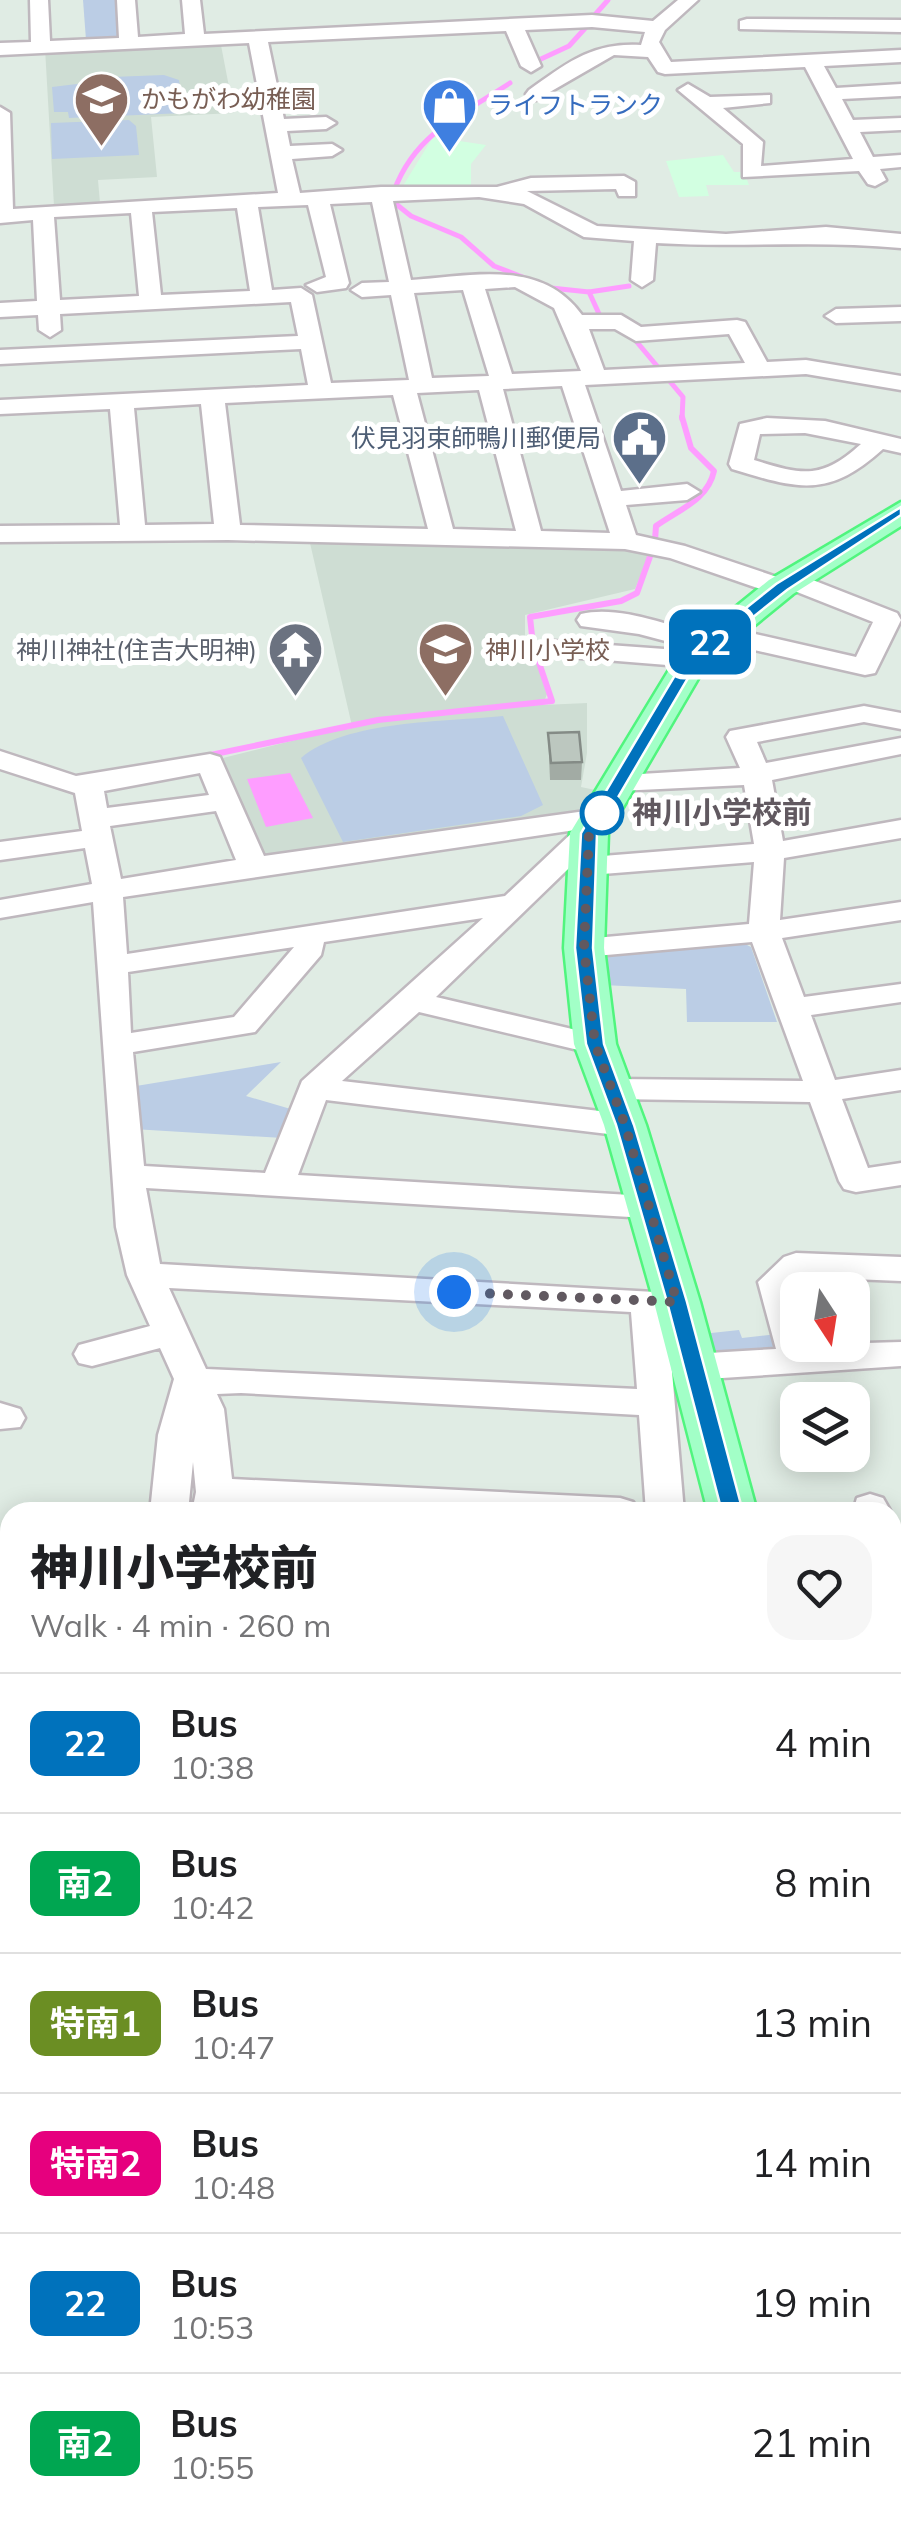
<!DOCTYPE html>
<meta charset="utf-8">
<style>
body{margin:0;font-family:Mulish,"Noto Sans JP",sans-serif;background:#f6f6f6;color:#202124;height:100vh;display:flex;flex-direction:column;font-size:38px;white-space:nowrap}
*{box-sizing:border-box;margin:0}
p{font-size:32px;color:#757577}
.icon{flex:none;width:55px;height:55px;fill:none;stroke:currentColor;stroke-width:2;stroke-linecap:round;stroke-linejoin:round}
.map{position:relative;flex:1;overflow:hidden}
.side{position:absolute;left:0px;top:1502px;width:902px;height:1032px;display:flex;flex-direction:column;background:#fff;border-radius:30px 30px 0 0;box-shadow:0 5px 25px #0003}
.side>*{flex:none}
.badge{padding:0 20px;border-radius:15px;font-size:35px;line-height:65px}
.needle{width:65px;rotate:168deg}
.fabs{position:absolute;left:780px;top:1272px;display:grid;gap:20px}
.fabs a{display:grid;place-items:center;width:90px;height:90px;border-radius:20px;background:#fff;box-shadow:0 5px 25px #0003;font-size:50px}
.you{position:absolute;width:50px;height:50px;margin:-25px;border:8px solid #fff;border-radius:50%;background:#1a73e8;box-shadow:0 0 0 15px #1a73e833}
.map>.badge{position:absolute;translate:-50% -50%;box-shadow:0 0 0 5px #fff}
.round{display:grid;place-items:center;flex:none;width:105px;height:105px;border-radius:30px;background:#f6f6f6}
.summary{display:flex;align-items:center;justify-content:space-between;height:170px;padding:0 30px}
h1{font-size:48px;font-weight:800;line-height:75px}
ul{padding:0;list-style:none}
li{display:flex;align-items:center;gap:30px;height:140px;padding:0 30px;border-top:2px solid #e0e0e0}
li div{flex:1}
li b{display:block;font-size:38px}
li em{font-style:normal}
li .badge{min-width:110px;font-weight:700;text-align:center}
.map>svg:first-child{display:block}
.commercial{fill:#d2ffe1}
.education{fill:#ceddd3}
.green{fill:#bbcde5}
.water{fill:#fe9dff}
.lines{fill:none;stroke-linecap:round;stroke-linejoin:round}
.stream-far2{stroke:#fe9dff;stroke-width:5}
.stream-far1{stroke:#fe9dff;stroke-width:6}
.stream{stroke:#fe9dff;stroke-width:11}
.minor-casing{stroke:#bfb8be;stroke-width:5}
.major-casing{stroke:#50f57e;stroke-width:5}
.minor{fill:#fff;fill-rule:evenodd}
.major{fill:#a2ffc7;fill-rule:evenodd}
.wall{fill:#a2aba4}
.building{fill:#bcc7bf;stroke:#848b86;stroke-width:2.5}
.line{fill:#0072bc;stroke:#fff;stroke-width:2.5}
.walk{stroke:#615960;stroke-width:10;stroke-dasharray:0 18}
.stop-dot{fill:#fff;stroke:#0072bc;stroke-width:5}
.labels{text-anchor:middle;stroke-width:10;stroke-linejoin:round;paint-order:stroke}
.far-education-label{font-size:25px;fill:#785e54;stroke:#fff;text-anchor:start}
.far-shop-label{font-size:25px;fill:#366cbe;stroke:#fff;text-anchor:start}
.far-service-label{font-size:25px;fill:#4e5e75;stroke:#fff;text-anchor:end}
.far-worship-label{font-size:25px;fill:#5b616d;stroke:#fff;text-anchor:end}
.stop-label{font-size:30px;font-weight:bold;fill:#615960;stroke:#fff;text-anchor:start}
</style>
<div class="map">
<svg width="901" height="2533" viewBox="0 0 901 2533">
<rect width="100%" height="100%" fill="#e0ece4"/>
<!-- commercial -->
<g class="commercial">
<polygon points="433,137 486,145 471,164 471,189 401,189"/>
<polygon points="723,155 734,172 744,172 749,185 706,185 709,196 679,197 666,161"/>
</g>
<!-- education -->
<g class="education">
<polygon points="220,40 234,113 151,117 157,177 98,180 100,203 54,206 45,48"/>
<polygon points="310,543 651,551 635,589 525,615 525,647 532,648 547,694 543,705 587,703 587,753 581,787 600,791 577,812 272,856 260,854 223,758 352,726"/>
</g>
<!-- green -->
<g class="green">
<polygon points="83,0 119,0 123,38 86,40"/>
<polygon points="164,75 179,80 184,113 69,118 68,112 54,112 52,87 85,83 85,78"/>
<polygon points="129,120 136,126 139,155 52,159 51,123"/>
<path d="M503 716 543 805 521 816 343 842 301 758C346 720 445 722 503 716Z"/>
<polygon points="737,940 751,947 777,1022 687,1022 686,989 603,985 601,960 613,952"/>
<polygon points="281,1062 246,1096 294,1110 283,1138 133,1129 130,1087"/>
<path d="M739 1330 742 1338 778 1334 780 1341C760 1361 726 1357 703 1345L702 1334Z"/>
</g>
<!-- water -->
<polygon class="water" points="290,773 313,818 266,827 247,779"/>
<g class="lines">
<!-- stream-far2 -->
<g class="stream-far2">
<polyline points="593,17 608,0"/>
<polyline points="541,59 569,46 589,24"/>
<path d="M510 83C458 117 410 136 391 200L411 216 461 237 494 266 551 288 589 292 600 316"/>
<polyline points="589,292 629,286"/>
<polyline points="631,335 683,397 682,419"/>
</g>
<!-- stream-far1 -->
<g class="stream-far1">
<path d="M655 540 656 526C678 510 708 500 714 471L691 448 682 417"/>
<polyline points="196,758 378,720 552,701 533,645 530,617 621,601 637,593 652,551"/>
</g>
<!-- stream -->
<polyline class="stream" points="407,2525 447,2533"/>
<defs>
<g id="minor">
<path d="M30 0H48L50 41 119 38 117 0H135L138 37 185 34 182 0H200L204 34 592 15 653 21 678 0H698L665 30 659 42 671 62 901 50V62L824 66 836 88 901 84V96L842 99 853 120 901 118V130L860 132 873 157 901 155V167L880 169 886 180 875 186 868 184 859 171 743 177V144L678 90 688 84 710 97 770 95V103L723 108 763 142 761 166 853 159 805 67 665 74 658 72 648 57 614 55 536 100 526 94 529 90C567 63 592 42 641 45L645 32 592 27 525 30 541 66 531 72 521 66 506 31 268 42 284 119 326 117 336 123 326 129 287 131 290 146 332 144 342 150 332 156 292 159 300 193 381 187H497L531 178 624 176 635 182V196H619L616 189 527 191 597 226 726 234 826 227 901 234V248C819 240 738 248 656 243L653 280 642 287 631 280 634 241 584 237 524 204 479 197 393 201 411 280C472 276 541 258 582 315H621L641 327 737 320 745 322 767 362 806 360 901 376V390L806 374 585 385 621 491 687 484 700 492 687 500 626 505 636 535 685 546 780 578 800 575 897 613 901 620 875 673 865 675 719 642 717 650 707 652 639 634 581 626 577 620 581 614C620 605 670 626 708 636L710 628 720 626 856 657 873 622 792 590 772 593 670 558 625 549 228 540 0 542V526L120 525 110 409 0 414V400L308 385 301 349 0 364V350L298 336 291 302 60 314 61 330 50 337 39 330 38 315 0 317V303L37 301 33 220 0 223V107L10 113 13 209 278 193 249 43 0 55V43L31 42ZM372 202 389 282 362 283 351 290 362 297 391 295 409 380 331 383 312 295 301 288 272 290 258 207 308 205 326 277 306 285 317 292 346 288 349 283 330 204ZM237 208 250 291 161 295 152 212ZM131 213 139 296 60 300 54 217ZM515 287 554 308 581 371 512 374 485 289ZM463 290 489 376 432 378 414 293ZM589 329H615L636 341 729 334 745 363 604 370ZM562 386 610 533 541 531 503 389ZM479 390 516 531 453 529 417 393ZM393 395 428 529 240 525 225 403ZM201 404 214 524 145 525 134 408Z"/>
<polygon points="747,19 901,20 901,32 740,29 740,21"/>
<polygon points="901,307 901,321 836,323 825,316 836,309"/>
<path d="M767 418 825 421 901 439V453L883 449C828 499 798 489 732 469L729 464 740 424ZM805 433 861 444C821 480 803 475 754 460L760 434Z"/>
<polygon points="553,641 692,651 706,659 692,667 543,655 539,649 543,643"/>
<polygon points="864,706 901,713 901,729 864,722 757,742 766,763 901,738 901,754 772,780 783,841 901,820 901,838 784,858 780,920 901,902 901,920 782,938 804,997 901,984 901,1002 811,1015 835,1080 901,1070 901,1090 842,1099 868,1168 901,1163 901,1185 856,1192 844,1189 839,1181 810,1102 614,1099 602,1096 598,1089 602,1082 614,1079 803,1081 752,942 584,957 569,948 584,939 749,924 754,862 590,875 575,866 590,857 754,844 744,785 618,791 608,788 604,782 608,776 740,768 726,737 730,731"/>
<path d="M0 751 76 776 210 754 220 757 264 856 600 809 610 812 615 818 599 827 604 833 599 839 436 997 606 1037 611 1044 606 1051 595 1054 419 1012 342 1081 625 1114 637 1118 642 1125 637 1132 625 1136 326 1100 298 1175 647 1196 659 1199 664 1207 659 1215 647 1218 146 1188 160 1264 690 1294 695 1302 690 1310 667 1313 684 1512H646L639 1415 241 1393 217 1394 224 1409 232 1479 620 1498 633 1502 639 1512H351L231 1507 230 1512H192L196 1492 193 1462 188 1512H150L158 1435 174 1379 160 1348 92 1366 79 1363 74 1354 79 1345 150 1326 127 1275 116 1227 93 902 0 918V900L92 884 85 848 0 860V842L82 831 75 793 0 769ZM200 773 209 795 107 808 104 791ZM216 811 236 860 121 879 110 826ZM575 830 505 896 127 954 123 897ZM483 918 302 1081 265 1173 144 1166 133 1052 255 1032 321 955 324 942ZM294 947 234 1017 131 1033 128 972ZM169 1288 631 1312 637 1389 206 1369Z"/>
<polygon points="796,1253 901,1257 901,1281 804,1277 794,1285 798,1345 901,1342 901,1366 692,1380 679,1376 674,1367 679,1358 692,1354 776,1349 758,1282 784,1257"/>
<polygon points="0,1403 20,1409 25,1418 20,1427 0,1429"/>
<polygon points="870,1494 883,1498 891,1512 853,1512 857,1498"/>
<polygon points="901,1532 901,1560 892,1561 892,1533"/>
<polygon points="0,1554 10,1557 10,1598 0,1594"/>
<polygon points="892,1596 901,1599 901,1633 892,1636"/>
<polygon points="901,1703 901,1735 892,1736 892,1704"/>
<polygon points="892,1955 901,1958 901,1999 892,1996"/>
<polygon points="154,2525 206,2525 207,2533 155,2533"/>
<rect x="245" y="2525" width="52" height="8"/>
<polygon points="475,2525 554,2525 558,2533 479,2533"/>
<polygon points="578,2525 630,2525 629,2533 577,2533"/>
</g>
<g id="major">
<polygon points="901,502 901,526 793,594 706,665 608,833 604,948 616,1044 646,1125 700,1302 757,1512 708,1512 654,1302 604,1125 574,1044 564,948 570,833 680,652 769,580"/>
<polygon points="892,2116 901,2119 901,2218 892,2215"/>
</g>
</defs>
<!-- minor casing -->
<use href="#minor" class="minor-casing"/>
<!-- major casing -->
<use href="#major" class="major-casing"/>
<!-- minor -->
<use href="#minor" class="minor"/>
<!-- major -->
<use href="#major" class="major"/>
</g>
<!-- wall -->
<polygon class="wall" points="548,733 582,762 581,780 550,780"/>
<!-- building -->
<polygon class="building" points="579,732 582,762 551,763 548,733"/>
<!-- line -->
<polygon class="line" points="901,507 901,515 787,590 698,661 597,833 593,948 604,1044 634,1125 687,1302 743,1512 732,1520 722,1512 667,1302 616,1125 586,1044 575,948 581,833 687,655 776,584"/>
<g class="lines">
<!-- walk -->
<polyline class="walk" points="454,1292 677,1302 625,1125 595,1044 584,948 589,833 602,813"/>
</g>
<!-- icons -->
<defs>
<symbol id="school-pin" viewBox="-11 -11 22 30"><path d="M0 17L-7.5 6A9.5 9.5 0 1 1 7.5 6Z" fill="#8d6e63" stroke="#fff"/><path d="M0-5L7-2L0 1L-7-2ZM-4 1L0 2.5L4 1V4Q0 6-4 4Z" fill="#fff"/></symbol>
<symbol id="shop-pin" viewBox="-11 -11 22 30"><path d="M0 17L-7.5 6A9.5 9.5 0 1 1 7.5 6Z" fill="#3f7fe0" stroke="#fff"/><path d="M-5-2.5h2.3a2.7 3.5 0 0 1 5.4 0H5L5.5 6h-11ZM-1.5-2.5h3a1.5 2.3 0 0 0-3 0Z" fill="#fff"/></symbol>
<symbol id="civic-pin" viewBox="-11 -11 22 30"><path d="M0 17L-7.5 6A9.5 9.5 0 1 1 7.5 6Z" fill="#5c6f8a" stroke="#fff"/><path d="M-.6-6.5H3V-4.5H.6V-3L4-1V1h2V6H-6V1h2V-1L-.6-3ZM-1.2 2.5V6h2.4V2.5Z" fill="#fff"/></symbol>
<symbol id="temple-pin" viewBox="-11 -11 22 30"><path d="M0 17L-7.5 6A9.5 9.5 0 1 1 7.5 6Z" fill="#6b7280" stroke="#fff"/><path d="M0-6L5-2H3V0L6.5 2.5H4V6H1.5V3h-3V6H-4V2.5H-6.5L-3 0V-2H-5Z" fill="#fff"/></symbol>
</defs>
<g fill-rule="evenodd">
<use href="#school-pin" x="70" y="68" width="63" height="86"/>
<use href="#shop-pin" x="418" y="74" width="63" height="86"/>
<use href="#civic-pin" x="608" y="406" width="63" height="86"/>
<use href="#temple-pin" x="264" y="618" width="63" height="86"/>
<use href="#school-pin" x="414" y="618" width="63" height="86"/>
</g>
<!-- markers -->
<circle class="stop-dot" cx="602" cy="813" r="20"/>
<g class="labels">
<!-- far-education labels -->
<g class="far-education-label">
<text x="141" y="108">かもがわ幼稚園</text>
<text x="485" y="659">神川小学校</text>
</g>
<!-- far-shop labels -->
<g class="far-shop-label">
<text x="488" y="114">ライフトランク</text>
</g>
<!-- far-service labels -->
<g class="far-service-label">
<text x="601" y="447">伏見羽束師鴨川郵便局</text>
</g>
<!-- far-worship labels -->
<g class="far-worship-label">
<text x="257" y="659">神川神社(住吉大明神)</text>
</g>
<!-- stop labels -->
<g class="stop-label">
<text x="632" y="823">神川小学校前</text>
</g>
</g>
</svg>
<div class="fabs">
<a><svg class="needle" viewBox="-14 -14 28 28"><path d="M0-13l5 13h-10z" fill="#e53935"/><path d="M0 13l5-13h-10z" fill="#757577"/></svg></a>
<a><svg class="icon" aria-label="layers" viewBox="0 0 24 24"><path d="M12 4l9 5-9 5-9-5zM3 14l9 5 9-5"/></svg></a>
</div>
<div class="you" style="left:454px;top:1292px"></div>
<b class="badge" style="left:710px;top:642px;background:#0072bc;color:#fff">22</b>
<section class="side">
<div class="summary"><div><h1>神川小学校前</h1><p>Walk · 4 min · 260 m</p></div><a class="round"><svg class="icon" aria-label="heart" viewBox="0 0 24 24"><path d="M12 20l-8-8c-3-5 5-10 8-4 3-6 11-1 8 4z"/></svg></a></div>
<ul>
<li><span class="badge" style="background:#0072bc;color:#fff">22</span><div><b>Bus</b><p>10:38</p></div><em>4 min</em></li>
<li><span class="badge" style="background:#00a651;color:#fff">南2</span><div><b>Bus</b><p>10:42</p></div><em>8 min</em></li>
<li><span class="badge" style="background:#6b8e23;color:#fff">特南1</span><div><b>Bus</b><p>10:47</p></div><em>13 min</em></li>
<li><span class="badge" style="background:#e6007e;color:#fff">特南2</span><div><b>Bus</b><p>10:48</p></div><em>14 min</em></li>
<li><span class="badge" style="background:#0072bc;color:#fff">22</span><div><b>Bus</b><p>10:53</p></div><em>19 min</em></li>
<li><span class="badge" style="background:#00a651;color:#fff">南2</span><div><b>Bus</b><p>10:55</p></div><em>21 min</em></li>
</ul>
</section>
</div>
